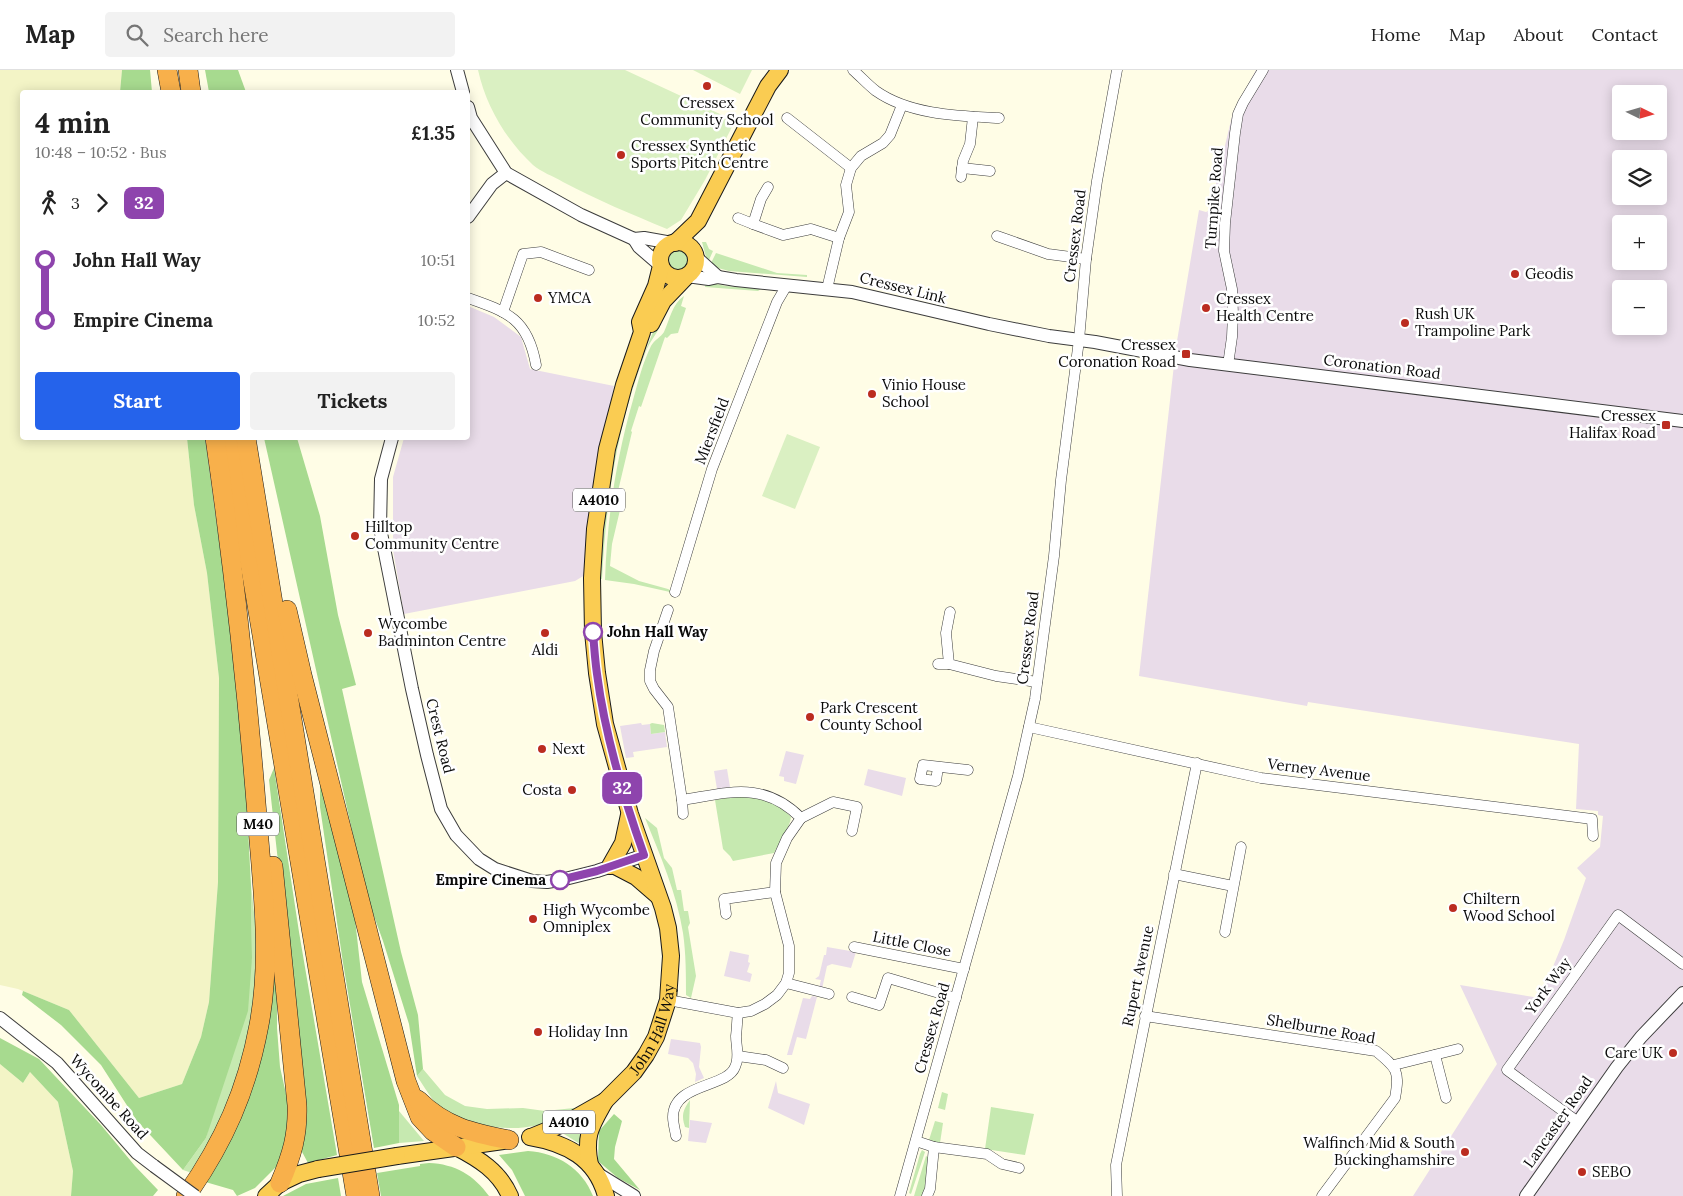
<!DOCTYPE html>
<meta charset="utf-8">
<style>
body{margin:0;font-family:Lora,serif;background:#f2f2f2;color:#222;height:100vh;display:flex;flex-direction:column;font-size:19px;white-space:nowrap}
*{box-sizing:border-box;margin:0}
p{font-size:16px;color:#767676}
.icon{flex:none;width:28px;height:28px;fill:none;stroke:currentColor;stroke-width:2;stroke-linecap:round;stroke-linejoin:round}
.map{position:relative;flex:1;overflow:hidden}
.sheet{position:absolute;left:20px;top:20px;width:450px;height:350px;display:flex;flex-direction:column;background:#fff;border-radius:5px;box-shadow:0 2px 12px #0003}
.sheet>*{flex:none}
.badge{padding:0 10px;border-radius:8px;font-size:18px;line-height:32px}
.needle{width:32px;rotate:95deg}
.buttons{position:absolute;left:1612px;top:15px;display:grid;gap:10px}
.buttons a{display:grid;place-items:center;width:55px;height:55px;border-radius:5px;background:#fff;box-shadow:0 2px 12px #0003;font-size:25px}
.map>.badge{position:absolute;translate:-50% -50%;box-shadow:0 0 0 2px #fff}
.legs{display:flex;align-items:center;gap:8px;height:55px;padding:0 15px;font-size:16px}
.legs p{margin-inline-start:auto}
.overview{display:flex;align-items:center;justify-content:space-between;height:85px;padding:0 15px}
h1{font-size:28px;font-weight:700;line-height:38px}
.cta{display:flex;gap:10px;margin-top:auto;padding:10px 15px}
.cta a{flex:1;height:58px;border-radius:5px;background:#2563eb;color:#fff;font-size:20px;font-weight:700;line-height:58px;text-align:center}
.cta a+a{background:#f2f2f2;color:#222}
ul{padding:0 15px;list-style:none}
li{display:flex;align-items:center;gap:18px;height:60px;font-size:19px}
li i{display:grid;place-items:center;width:8px;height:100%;margin:0 6px;background:currentColor}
li i::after{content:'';width:12px;height:12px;margin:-6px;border:4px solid;border-radius:50%;background:#fff}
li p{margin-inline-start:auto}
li:first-child i{background:linear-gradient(#0000 50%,currentColor 0)}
li:last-child i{background:linear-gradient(currentColor 50%,#0000 0)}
header{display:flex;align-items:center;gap:30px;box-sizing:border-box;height:70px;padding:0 25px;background:#fff;border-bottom:1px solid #e0e0e0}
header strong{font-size:24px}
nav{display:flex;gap:28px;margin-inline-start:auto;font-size:18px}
.search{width:350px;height:45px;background:#f2f2f2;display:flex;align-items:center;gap:12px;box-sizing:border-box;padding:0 18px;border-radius:5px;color:#767676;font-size:19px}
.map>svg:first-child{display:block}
.industrial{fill:#e9dce9;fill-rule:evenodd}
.farmland{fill:#f3f4c6}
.green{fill:#c6e9b0}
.forest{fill:#a7da8f}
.pitch{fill:#daf0c2}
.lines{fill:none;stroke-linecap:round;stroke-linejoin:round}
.minor-casing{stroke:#3c3c3c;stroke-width:11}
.tertiary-casing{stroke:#3c3c3c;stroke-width:14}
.trunk-casing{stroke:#1a1a1a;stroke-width:18}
.motorway-casing{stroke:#1a1a1a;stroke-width:20}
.minor{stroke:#fff;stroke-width:10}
.tertiary{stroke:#fff;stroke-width:12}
.trunk{stroke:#facc52;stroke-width:16}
.motorway{stroke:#f8b04b;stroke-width:19}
.tertiary-bridge-casing{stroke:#3c3c3c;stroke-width:14;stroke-linecap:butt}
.trunk-bridge-casing{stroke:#1a1a1a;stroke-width:18;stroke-linecap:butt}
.tertiary-bridge{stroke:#fff;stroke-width:12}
.trunk-bridge{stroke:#facc52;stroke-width:16}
.line-1-casing{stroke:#fff;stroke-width:11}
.line-1{stroke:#8e44ad;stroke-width:8}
.poi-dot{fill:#bb2c20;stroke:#fff;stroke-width:2}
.stop-1-dot{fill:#fff;stroke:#8e44ad;stroke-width:2.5}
.labels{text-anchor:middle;stroke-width:5;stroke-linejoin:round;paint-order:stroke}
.shield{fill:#fff;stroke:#535353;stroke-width:1}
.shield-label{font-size:14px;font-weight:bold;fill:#090909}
.poi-label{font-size:15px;fill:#090909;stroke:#fff;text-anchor:start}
.street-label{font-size:15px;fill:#090909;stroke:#fff}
.stop-label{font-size:15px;font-weight:bold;fill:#090909;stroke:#fff;text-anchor:start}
</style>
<header>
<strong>Map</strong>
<div class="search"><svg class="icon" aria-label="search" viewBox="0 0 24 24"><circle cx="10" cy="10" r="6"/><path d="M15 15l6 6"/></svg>Search here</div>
<nav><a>Home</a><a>Map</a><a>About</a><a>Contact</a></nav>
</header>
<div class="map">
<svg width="1683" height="1126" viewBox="0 0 1683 1126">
<rect width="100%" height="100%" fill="#fffde6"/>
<!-- industrial -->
<g class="industrial">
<path d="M1256 0H1683V1126H1413L1497 994 1460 915 1540 928 1564 870 1586 808 1577 798 1600 777 1603 746 1598 745V741L1576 739 1579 674 1308 632 1307 636 1139 606 1176 277 1199 140 1206 142 1215 138 1216 113 1233 42ZM1621 24H1659V61H1621ZM1621 89H1659V126H1621ZM1621 154H1659V191H1621ZM1621 219H1659V256H1621Z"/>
<polygon points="468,236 494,247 521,267 530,299 614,316 589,436 585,505 575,511 404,544 393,480 393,407 404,368 468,368"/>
<polygon points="641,653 642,655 650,654 651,664 665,662 667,677 633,682 634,687 626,688 620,656"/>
<polygon points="786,681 804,685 796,714 784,711 784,707 779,706"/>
<polygon points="727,699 730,717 717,719 714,701"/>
<polygon points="868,699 906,708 902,726 864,715"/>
<polygon points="827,877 856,882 851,898 832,894 827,896 822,919 819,918 821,910 815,909 819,906 824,885 826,885"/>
<polygon points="730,881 749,885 748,892 750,893 747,902 752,904 750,912 724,906"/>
<polygon points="812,926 817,927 806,969 797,967 792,985 787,985 803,928 810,929"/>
<polygon points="671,969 700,973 701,977 699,997 704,1008 695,1012 696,1004 693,993 688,988 668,984"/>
<polygon points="776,1011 778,1023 810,1034 804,1055 768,1038"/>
<polygon points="690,1050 712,1053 706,1073 688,1071"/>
</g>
<!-- farmland -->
<g class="farmland">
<polygon points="0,0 122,0 120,22 22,22 22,368 187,368 194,435 207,503 219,608 218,812 209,932 201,967 182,1014 139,1028 69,940 18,919 0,915"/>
<polygon points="0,994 23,1013 30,1002 58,1032 73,1101 71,1126 0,1126"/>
</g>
<!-- green -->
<g class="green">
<polygon points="702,172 706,172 709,179 713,181 709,190 706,187"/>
<circle cx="679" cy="190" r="10"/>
<polygon points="716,183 777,203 807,205 807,207 729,201 718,198 711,193"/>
<polygon points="706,212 726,216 761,219 758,221 705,217"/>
<path d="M684 226 681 236 686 238 678 263 671 264 667 268 665 267 641 337 639 336 631 361 632 362 614 438 620 440 612 474 610 496 639 511 668 519 670 520V522L634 514 605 510C607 449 616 389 633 330 638 312 643 292 651 276 654 270 661 267 664 262 670 249 672 234 684 226Z"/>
<path d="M659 248 661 254C657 264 650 271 646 281 617 354 606 431 602 509H601C603 419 622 331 659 248Z"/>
<polygon points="652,653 664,655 665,662 651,664 650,654"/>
<path d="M743 725C761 726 779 733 791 747 790 758 779 773 774 783L733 791 730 786 723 779 715 730Z"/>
<path d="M645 748 657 758 664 788 672 798 677 820H681L684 841H688L690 853 688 857 696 906 691 928 686 925C686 905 686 884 683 863 677 824 660 785 645 748Z"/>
<polygon points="251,815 256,861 258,896 254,938 245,988 223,1050 192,1103 183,1100 206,1068 252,888"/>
<path d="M423 999 445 1025 465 1036 487 1039 523 1038 545 1041 574 1038 571 1045C534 1058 515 1062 476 1054 470 1053 460 1053 454 1049 437 1040 427 1021 417 1006Z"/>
<polygon points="942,1022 948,1024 945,1040 938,1038"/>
<path d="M690 1030 689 1058 685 1057C681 1045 683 1040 690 1030Z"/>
<polygon points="991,1037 1034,1044 1025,1085 985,1079"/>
<polygon points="399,1041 424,1071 399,1073"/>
<polygon points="935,1051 943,1053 940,1073 929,1070"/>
<polygon points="583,1054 580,1074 564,1064"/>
<polygon points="922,1080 925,1082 911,1124 909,1123 920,1084"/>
<polygon points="926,1086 929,1088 926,1117 923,1126 914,1126"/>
</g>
<!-- forest -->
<g class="forest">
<polygon points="122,0 150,0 152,22 120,22"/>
<polygon points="205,0 238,0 246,22 209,22"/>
<polygon points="187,368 205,368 224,507 244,684 251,815 252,888 248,941 206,1068 183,1100 137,1051 101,995 61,955 22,925 23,921 69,940 139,1028 182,1014 201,967 209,932 218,812 219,608 207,503 194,435"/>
<polygon points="264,368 297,368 320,446 338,545 356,615 342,619 401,882 418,945 423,999 417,1006 409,954 383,871 367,827"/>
<polygon points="320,694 354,840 362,912 399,1035 399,1073 374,1078 343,893 320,737"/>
<polygon points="274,698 299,862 337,1085 308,1093 301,1080 285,855 269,710"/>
<polygon points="269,854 277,903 277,958 280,997 290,1042 285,1088 255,1118 237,1126 233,1120 202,1111 244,1030"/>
<polygon points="0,968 39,989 101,1055 135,1096 158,1120 153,1126 71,1126 73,1101 58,1032 30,1002 23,1013 0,994"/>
<polygon points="614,1044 622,1051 615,1077 614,1089 640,1120 618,1108 598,1091 599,1061"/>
<path d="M528 1081C557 1083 582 1098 593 1126H525L512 1100 499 1085Z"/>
<path d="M429 1093C455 1094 474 1105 489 1126H381L377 1103 420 1096V1094Z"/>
<polygon points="338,1108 341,1126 283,1126 306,1114"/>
</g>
<!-- pitch -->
<g class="pitch">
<path d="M478 0H625L735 51 705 110 681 150 667 159C631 144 597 130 563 112 553 106 541 102 533 95 506 70 486 36 478 0Z"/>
<polygon points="693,0 752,0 740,24"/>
<polygon points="787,364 820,377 795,439 762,426"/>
</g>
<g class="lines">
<defs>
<g id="minor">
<path d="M853 0C861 7 868 15 876 21 910 45 959 46 999 48"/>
<polyline points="787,48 851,98"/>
<polyline points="962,98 990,101"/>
<polyline points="961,107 963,91 970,74 973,47"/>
<polyline points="768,117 761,129 753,154 783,165 811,159 839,168"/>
<polyline points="738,148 753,154"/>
<polyline points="997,166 1048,184 1086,189"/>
<polyline points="827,219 839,168 849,142 846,115 851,98 861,86 883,73 890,65 902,35"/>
<path d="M468 228C508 242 528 249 536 295"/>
<polyline points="503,242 523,184 541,182 589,200"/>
<polyline points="1228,295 1232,267 1233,244 1232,219 1224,181 1225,153 1235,63 1238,44 1243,33 1263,0"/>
<polyline points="675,522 712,399 777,232 787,215"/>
<path d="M668 540 654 581 650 600V611L654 619 668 637 682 730C728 723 763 710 801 748L787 768 776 793 775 822 789 876V903L786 913 777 925 765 934 751 941 738 943 668 930"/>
<polyline points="950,542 946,563 949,594 996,606 1037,612"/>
<polyline points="938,594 949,594"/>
<polyline points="1029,657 1261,708 1592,749 1593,766"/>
<polyline points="938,697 936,711 920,709 923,695 968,700"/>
<polyline points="682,730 683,744"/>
<polyline points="801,748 833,732 857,737 852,761"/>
<polyline points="1174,804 1233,816"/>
<polyline points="726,844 724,829 775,822"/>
<polyline points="1225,862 1241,777"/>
<polyline points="854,877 964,899"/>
<polyline points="786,913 829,924"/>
<polyline points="852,927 879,935 888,908 956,928"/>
<path d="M1145 946 1376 981C1397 998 1400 1001 1395 1028L1322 1126"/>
<polyline points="1435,985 1446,1028"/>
<polyline points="738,986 766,990 783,998"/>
<polyline points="1394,995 1458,979"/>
<polyline points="1578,1052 1507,1000 1618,845 1683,894"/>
<path d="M676 1066C675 1060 673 1053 673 1047 673 1013 727 1018 735 997 740 987 736 976 736 966 737 958 737 950 738 943"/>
<polyline points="916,1071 934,1077 930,1119 927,1126"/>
<polyline points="934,1077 987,1084 1002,1094 1019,1098"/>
<polyline points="900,1126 1018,706 1035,629 1054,486 1061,410 1079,270 1086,189 1097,111 1117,0"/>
<polyline points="1117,1126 1116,1095 1197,693"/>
</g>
<g id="tertiary">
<polyline points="457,0 463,22"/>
<polyline points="468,37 471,48 506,103 581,145 634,169 644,168 672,173"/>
<polyline points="468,147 492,114 506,103"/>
<polyline points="634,169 639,177 661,196"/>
<polyline points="696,187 718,207"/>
<polyline points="687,206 709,209 718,207 736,210 852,222 989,254 1049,266 1095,272 1190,290 1683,351"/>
<polyline points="392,368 381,409 380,458 412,619 427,685 441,739 456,765 479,789 495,799 532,811 547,812 565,809 597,801 645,785"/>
<polyline points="0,948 57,993 137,1083 154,1096"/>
<polyline points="595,1102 634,1126"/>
<polyline points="1526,1126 1617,997 1641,967 1683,923"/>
</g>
<g id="trunk">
<circle cx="678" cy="190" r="18"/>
<polyline points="675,173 698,151 768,16 780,0"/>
<polyline points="651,254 663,231 686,207"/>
<polyline points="613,795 636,807 658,826"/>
<polyline points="610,796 623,773 629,745"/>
<path d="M530 1067C566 1073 596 1088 606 1126"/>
<path id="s1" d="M531 1067 568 1052 605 1031 634 1002 646 985 656 967 668 930 671 886 668 858 663 838 630 744 605 654 597 603 593 562 592 508 595 459 607 379 624 315 642 262 640 252 656 216 661 196"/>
<path d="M456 1077C479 1089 499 1101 510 1126"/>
<polyline points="397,1086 503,1071"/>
<path d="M590 1095C584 1065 591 1056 605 1031"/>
<polyline points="266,1126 280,1113 299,1104 318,1099"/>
</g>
<g id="motorway">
<polyline points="167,0 171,22"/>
<polyline points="188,0 191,22"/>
<polyline points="229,368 356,1126"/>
<polyline points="246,368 370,1126"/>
<polyline points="287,540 302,605 406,1011 420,1047 433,1061 456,1077"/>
<path d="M273 796 297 1035C298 1065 292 1085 280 1113"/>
<path d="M418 1030C445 1057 473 1063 509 1070"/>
<path d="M186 1126C224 1072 247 1020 259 955 272 886 262 814 257 745 247 619 233 493 215 368"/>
</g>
</defs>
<!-- minor casing -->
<use href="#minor" class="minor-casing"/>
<!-- tertiary casing -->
<use href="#tertiary" class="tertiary-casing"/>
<!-- trunk casing -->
<use href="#trunk" class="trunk-casing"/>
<!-- motorway casing -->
<use href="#motorway" class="motorway-casing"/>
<!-- minor -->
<use href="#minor" class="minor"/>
<!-- tertiary -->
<use href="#tertiary" class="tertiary"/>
<!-- trunk -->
<use href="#trunk" class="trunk"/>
<!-- motorway -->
<use href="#motorway" class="motorway"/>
<defs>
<polyline id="tertiary-bridge" points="154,1096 195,1126"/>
<polyline id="trunk-bridge" points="318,1099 397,1086"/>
</defs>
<!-- tertiary-bridge casing -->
<use href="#tertiary-bridge" class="tertiary-bridge-casing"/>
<!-- trunk-bridge casing -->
<use href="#trunk-bridge" class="trunk-bridge-casing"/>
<!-- tertiary-bridge -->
<use href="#tertiary-bridge" class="tertiary-bridge"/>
<!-- trunk-bridge -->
<use href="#trunk-bridge" class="trunk-bridge"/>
</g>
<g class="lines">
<defs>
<path id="line-1" d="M560 810 597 801 644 785C623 726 605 666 597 604 595 590 594 576 593 562"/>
</defs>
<!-- line-1 casing -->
<use href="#line-1" class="line-1-casing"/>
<!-- line-1 -->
<use href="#line-1" class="line-1"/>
</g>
<!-- markers -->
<g class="poi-dot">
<circle cx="707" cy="16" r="5"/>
<circle cx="621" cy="85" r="5"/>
<circle cx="1515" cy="204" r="5"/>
<circle cx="538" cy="228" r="5"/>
<circle cx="1206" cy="238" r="5"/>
<circle cx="1405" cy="253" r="5"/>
<rect x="1181" y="279" width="10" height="10" rx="2.5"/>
<circle cx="872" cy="324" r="5"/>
<rect x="1661" y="350" width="10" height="10" rx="2.5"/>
<circle cx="355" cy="466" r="5"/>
<circle cx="368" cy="563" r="5"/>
<circle cx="545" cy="563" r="5"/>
<circle cx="810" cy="647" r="5"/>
<circle cx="542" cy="679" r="5"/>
<circle cx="572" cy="720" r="5"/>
<circle cx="1453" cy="838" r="5"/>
<circle cx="533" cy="849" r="5"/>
<circle cx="538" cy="962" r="5"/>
<circle cx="1673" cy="983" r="5"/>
<circle cx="1465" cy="1082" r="5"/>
<circle cx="1582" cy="1102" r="5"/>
</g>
<g class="stop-1-dot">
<circle cx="593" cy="562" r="9"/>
<circle cx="560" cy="810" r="9"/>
</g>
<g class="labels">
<!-- shield labels -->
<g class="shield">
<rect x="573" y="418.5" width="52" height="23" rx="4"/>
<rect x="237" y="742.5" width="42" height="23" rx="4"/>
<rect x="543" y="1040.5" width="52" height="23" rx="4"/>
</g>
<g class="shield-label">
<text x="599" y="435">A4010</text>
<text x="258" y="759">M40</text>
<text x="569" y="1057">A4010</text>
</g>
<!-- poi labels -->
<g class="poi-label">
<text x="707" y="38" text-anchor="middle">Cressex<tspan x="707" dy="17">Community School</tspan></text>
<text x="631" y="81">Cressex Synthetic<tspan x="631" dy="17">Sports Pitch Centre</tspan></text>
<text x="1525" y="209">Geodis</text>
<text x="548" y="233">YMCA</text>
<text x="1216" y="234">Cressex<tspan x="1216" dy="17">Health Centre</tspan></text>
<text x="1415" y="249">Rush UK<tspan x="1415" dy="17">Trampoline Park</tspan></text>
<text x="1176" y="280" text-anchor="end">Cressex<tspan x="1176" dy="17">Coronation Road</tspan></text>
<text x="882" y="320">Vinio House<tspan x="882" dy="17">School</tspan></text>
<text x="1656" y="351" text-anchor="end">Cressex<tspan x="1656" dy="17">Halifax Road</tspan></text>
<text x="365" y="462">Hilltop<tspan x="365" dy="17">Community Centre</tspan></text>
<text x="378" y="559">Wycombe<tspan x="378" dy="17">Badminton Centre</tspan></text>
<text x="545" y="585" text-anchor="middle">Aldi</text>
<text x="820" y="643">Park Crescent<tspan x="820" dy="17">County School</tspan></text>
<text x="552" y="684">Next</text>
<text x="562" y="725" text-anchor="end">Costa</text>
<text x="1463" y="834">Chiltern<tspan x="1463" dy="17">Wood School</tspan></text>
<text x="543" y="845">High Wycombe<tspan x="543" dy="17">Omniplex</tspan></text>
<text x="548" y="967">Holiday Inn</text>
<text x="1663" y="988" text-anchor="end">Care UK</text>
<text x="1455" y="1078" text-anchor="end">Walfinch Mid &amp; South<tspan x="1455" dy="17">Buckinghamshire</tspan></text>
<text x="1592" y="1107">SEBO</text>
</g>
<!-- street labels -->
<g class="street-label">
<text transform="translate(1214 128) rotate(-86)" y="5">Turnpike Road</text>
<text transform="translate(1075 166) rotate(-83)" y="5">Cressex Road</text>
<text transform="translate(903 218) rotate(14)" y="5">Cressex Link</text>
<text transform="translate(1382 297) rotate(7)" y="5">Coronation Road</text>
<text transform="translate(712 361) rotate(-69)" y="5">Miersfield</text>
<text transform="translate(1028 568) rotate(-83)" y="5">Cressex Road</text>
<text transform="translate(440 666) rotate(76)" y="5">Crest Road</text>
<text transform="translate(1319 700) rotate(7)" y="5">Verney Avenue</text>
<text transform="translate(912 874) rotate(11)" y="5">Little Close</text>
<text transform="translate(1138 906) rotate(-78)" y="5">Rupert Avenue</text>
<text transform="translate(1548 916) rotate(-54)" y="5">York Way</text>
<text dy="5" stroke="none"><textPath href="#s1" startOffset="171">John Hall Way</textPath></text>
<text transform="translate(932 958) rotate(-74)" y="5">Cressex Road</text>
<text transform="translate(1321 959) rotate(10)" y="5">Shelburne Road</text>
<text transform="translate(109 1027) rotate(48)" y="5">Wycombe Road</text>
<text transform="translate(1558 1052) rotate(-55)" y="5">Lancaster Road</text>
</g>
<!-- stop labels -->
<g class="stop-label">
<text x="607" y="567">John Hall Way</text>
<text x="546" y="815" text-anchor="end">Empire Cinema</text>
</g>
</g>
</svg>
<div class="buttons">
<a><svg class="needle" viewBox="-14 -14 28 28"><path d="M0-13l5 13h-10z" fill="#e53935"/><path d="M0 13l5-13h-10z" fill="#767676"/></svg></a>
<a><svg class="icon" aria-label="layers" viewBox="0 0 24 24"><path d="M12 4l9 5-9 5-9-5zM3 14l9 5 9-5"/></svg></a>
<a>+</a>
<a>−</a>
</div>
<b class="badge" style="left:622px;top:718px;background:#8e44ad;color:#fff">32</b>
<section class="sheet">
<div class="overview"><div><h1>4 min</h1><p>10:48 – 10:52 · Bus</p></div><b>£1.35</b></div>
<div class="legs"><svg class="icon" aria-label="walk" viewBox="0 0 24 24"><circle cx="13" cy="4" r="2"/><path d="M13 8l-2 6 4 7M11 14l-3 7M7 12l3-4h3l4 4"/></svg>3<svg class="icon" aria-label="forward" viewBox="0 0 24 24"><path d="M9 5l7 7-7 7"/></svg><b class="badge" style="background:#8e44ad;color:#fff">32</b></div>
<ul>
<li><i style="color:#8e44ad"></i><b>John Hall Way</b><p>10:51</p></li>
<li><i style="color:#8e44ad"></i><b>Empire Cinema</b><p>10:52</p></li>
</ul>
<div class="cta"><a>Start</a><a>Tickets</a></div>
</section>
</div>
